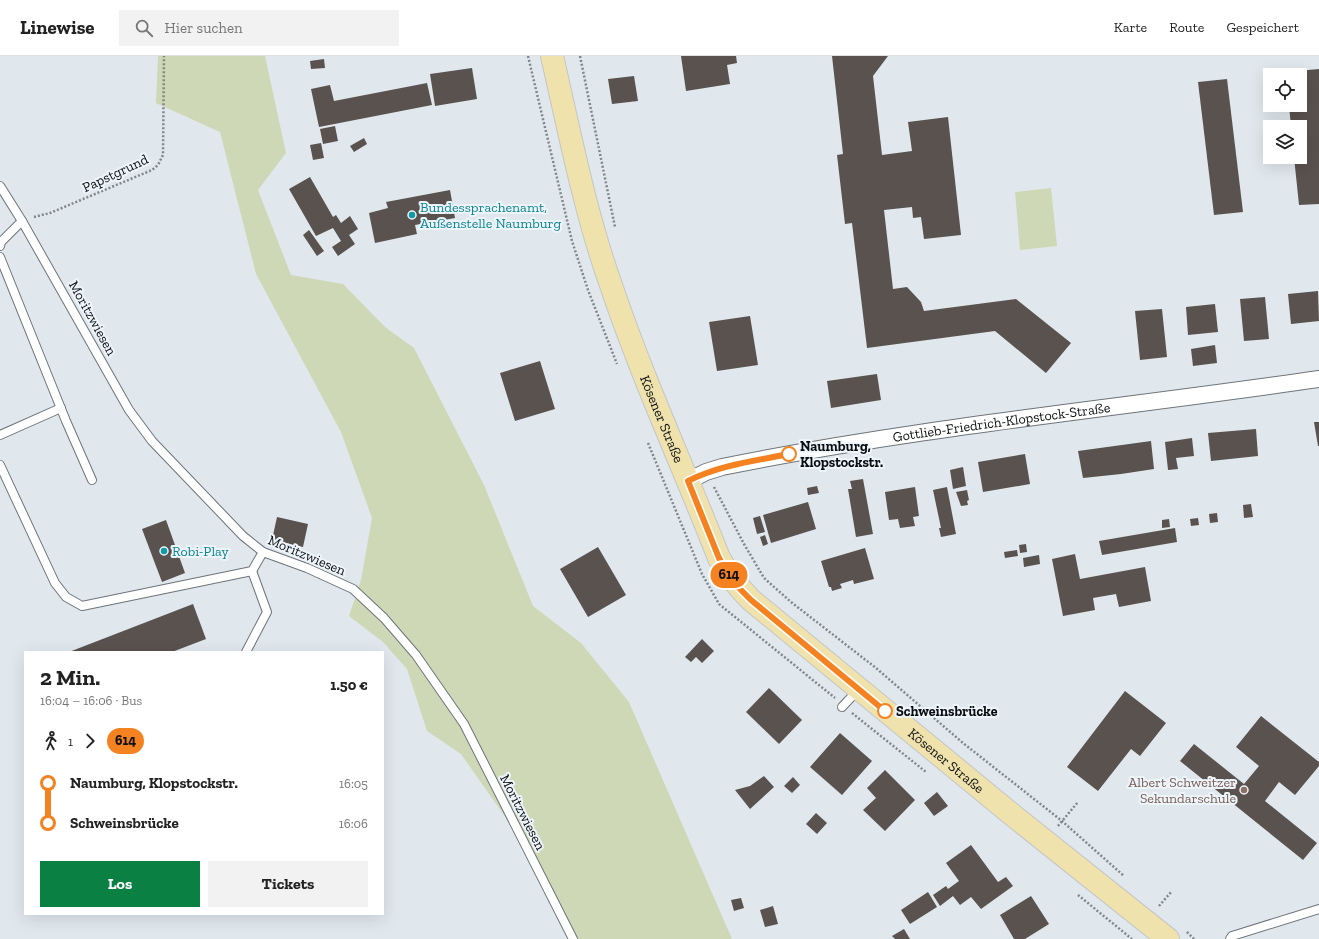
<!DOCTYPE html>
<html lang="de">
<meta charset="utf-8">
<style>
body{margin:0;font-family:"Zilla Slab",serif;background:#f2f2f2;color:#222;height:100vh;display:flex;flex-direction:column;font-size:15px;white-space:nowrap}
*{box-sizing:border-box;margin:0}
p{font-size:13px;color:#767676}
.icon{flex:none;width:22px;height:22px;fill:none;stroke:currentColor;stroke-width:2;stroke-linecap:round;stroke-linejoin:round}
.map{position:relative;flex:1;overflow:hidden}
.details{position:absolute;left:24px;top:595px;width:360px;height:264px;display:flex;flex-direction:column;background:#fff;border-radius:0px;box-shadow:0 4px 16px #0002}
.details>*{flex:none}
.badge{padding:0 8px;border-radius:13px;font-size:14px;line-height:26px}
.buttons{position:absolute;left:1263px;top:12px;display:grid;gap:8px}
.buttons a{display:grid;place-items:center;width:44px;height:44px;border-radius:0px;background:#fff;box-shadow:0 4px 16px #0002;font-size:20px}
.map>.badge{position:absolute;translate:-50% -50%;box-shadow:0 0 0 2px #fff}
.legs{display:flex;align-items:center;gap:6px;height:44px;padding:0 16px;font-size:13px}
.legs p{margin-inline-start:auto}
.summary{display:flex;align-items:center;justify-content:space-between;height:68px;padding:0 16px}
h1{font-size:22px;font-weight:700;line-height:30px}
.button{display:flex;gap:8px;margin-top:auto;padding:8px 16px}
.button a{flex:1;height:46px;border-radius:0px;background:#0b8043;color:#fff;font-size:16px;font-weight:700;line-height:46px;text-align:center}
.button a+a{background:#f2f2f2;color:#222}
ul{padding:0 16px;list-style:none}
li{display:flex;align-items:center;gap:14px;height:40px;font-size:15px}
li i{display:grid;place-items:center;width:6px;height:100%;margin:0 5px;background:currentColor}
li i::after{content:'';width:10px;height:10px;margin:-5px;border:3px solid;border-radius:50%;background:#fff}
li p{margin-inline-start:auto}
li:first-child i{background:linear-gradient(#0000 50%,currentColor 0)}
li:last-child i{background:linear-gradient(currentColor 50%,#0000 0)}
header{display:flex;align-items:center;gap:24px;box-sizing:border-box;height:56px;padding:0 20px;background:#fff;border-bottom:1px solid #e0e0e0}
header strong{font-size:19px}
nav{display:flex;gap:22px;margin-inline-start:auto;font-size:14px}
.search{width:280px;height:36px;background:#f2f2f2;display:flex;align-items:center;gap:10px;box-sizing:border-box;padding:0 14px;border-radius:0px;color:#767676;font-size:15px}
.map>svg:first-child{display:block}
.green{fill:#ced7b6}
.building{fill:#59524e}
.lines{fill:none;stroke-linecap:round;stroke-linejoin:round}
.lane-casing{stroke:#6d747a;stroke-width:10}
.street-casing{stroke:#6d747a;stroke-width:18}
.primary-casing{stroke:#c4c5c6;stroke-width:24}
.path{stroke:#81868b;stroke-width:2.5;stroke-dasharray:2 2;stroke-linecap:butt}
.lane{stroke:#fff;stroke-width:8}
.street{stroke:#fff;stroke-width:16}
.primary{stroke:#f0e2ac;stroke-width:22}
.line-1-casing{stroke:#fff;stroke-width:9}
.line-1{stroke:#f58220;stroke-width:6}
.culture-dot{fill:#0f9aa8;stroke:#edf5fb;stroke-width:1.5}
.stop-1-dot{fill:#fff;stroke:#f58220;stroke-width:2}
.education-dot{fill:#8d6e63;stroke:#edf5fb;stroke-width:1.5}
.labels{text-anchor:middle;stroke-width:4;stroke-linejoin:round;paint-order:stroke}
.street-label{font-size:14px;fill:#0b0e10;stroke:#edf5fb}
.culture-label{font-size:14px;fill:#0d838f;stroke:#edf5fb;text-anchor:start}
.stop-label{font-size:14px;font-weight:bold;fill:#0b0e10;stroke:#edf5fb;text-anchor:start}
.education-label{font-size:14px;fill:#785e54;stroke:#edf5fb;text-anchor:end}
</style>
<header>
<strong>Linewise</strong>
<div class="search"><svg class="icon" aria-label="search" viewBox="0 0 24 24"><circle cx="10" cy="10" r="6"/><path d="M15 15l6 6"/></svg>Hier suchen</div>
<nav><a>Karte</a><a>Route</a><a>Gespeichert</a></nav>
</header>
<div class="map">
<svg width="1319" height="883" viewBox="0 0 1319 883">
<rect width="100%" height="100%" fill="#e0e8ee"/>
<!-- green -->
<g class="green">
<polygon points="158,0 265,0 286,97 258,134 291,219 343,228 385,271 414,292 484,429 533,550 581,587 629,646 732,883 569,883 506,762 461,698 427,675 407,613 383,586 349,560 361,524 372,462 341,376 256,218 220,76 156,47"/>
<polygon points="1051,132 1057,190 1020,194 1015,136"/>
</g>
<!-- building -->
<g class="building">
<polygon points="681,0 736,0 737,7 727,9 730,28 686,35"/>
<polygon points="832,0 888,0 873,20 882,99 912,95 908,66 948,61 961,179 924,183 921,161 913,162 912,151 884,154 893,233 907,231 921,246 924,255 1016,243 1071,287 1046,317 995,275 867,292 852,167 845,168 837,99 843,98"/>
<polygon points="324,3 325,12 311,13 310,5"/>
<polygon points="472,12 477,43 435,50 430,18"/>
<polygon points="1319,13 1319,148 1299,149 1294,101 1300,101 1300,71 1291,71 1289,49 1300,49 1300,19 1286,19 1286,16"/>
<polygon points="634,20 638,45 612,48 608,23"/>
<polygon points="1227,23 1243,156 1214,159 1198,26"/>
<polygon points="427,27 432,49 319,71 311,33 330,29 334,45"/>
<polygon points="335,70 338,85 323,88 320,73"/>
<polygon points="364,82 367,88 354,96 350,90"/>
<polygon points="321,87 324,102 313,104 310,89"/>
<polygon points="310,121 333,161 336,159 341,167 350,160 358,173 349,179 355,188 338,200 332,191 341,185 333,172 316,180 289,133"/>
<polygon points="450,134 455,162 415,169 417,178 375,187 369,157 388,152 386,146"/>
<polygon points="309,174 324,195 317,200 303,179"/>
<polygon points="1318,235 1319,265 1291,268 1288,238"/>
<polygon points="1265,241 1269,283 1244,285 1240,243"/>
<polygon points="1215,248 1218,276 1188,279 1186,251"/>
<polygon points="1162,253 1167,301 1140,304 1135,255"/>
<polygon points="750,260 758,309 717,315 709,266"/>
<polygon points="1215,289 1217,307 1193,310 1191,293"/>
<polygon points="540,305 555,353 515,365 500,317"/>
<polygon points="877,318 881,344 831,352 827,325"/>
<polygon points="1314,366 1319,366 1319,390 1318,390"/>
<polygon points="1256,373 1258,400 1211,405 1208,377"/>
<polygon points="1192,382 1194,400 1176,402 1178,413 1168,414 1165,386"/>
<polygon points="1151,385 1154,413 1121,418 1083,422 1078,395"/>
<polygon points="1025,398 1030,428 983,436 978,406"/>
<polygon points="963,411 966,430 953,433 950,414"/>
<polygon points="863,423 873,478 856,481 848,433 852,433 850,425"/>
<polygon points="817,430 819,437 808,439 807,432"/>
<polygon points="915,431 919,460 913,461 915,470 900,472 898,463 889,464 885,436"/>
<polygon points="947,431 956,478 941,481 939,472 941,472 933,434"/>
<polygon points="967,434 969,444 967,445 968,449 961,450 956,436"/>
<polygon points="808,446 816,473 771,487 763,459"/>
<polygon points="1251,448 1253,461 1244,462 1243,449"/>
<polygon points="1217,457 1218,466 1210,467 1209,458"/>
<polygon points="760,460 765,476 757,478 753,462"/>
<polygon points="277,461 308,468 303,491 272,484"/>
<polygon points="1198,462 1199,469 1191,470 1190,463"/>
<polygon points="1169,463 1170,471 1162,472 1162,464"/>
<polygon points="166,464 185,517 162,526 142,473"/>
<polygon points="1175,472 1177,486 1102,499 1099,485"/>
<polygon points="765,479 768,488 763,490 760,481"/>
<polygon points="1026,488 1027,496 1020,497 1019,489"/>
<polygon points="598,491 626,539 588,561 560,513"/>
<polygon points="865,492 874,523 854,528 853,524 840,528 842,532 832,535 831,531 829,531 821,505"/>
<polygon points="1017,494 1018,500 1005,502 1004,496"/>
<polygon points="1075,498 1080,523 1145,511 1151,545 1119,551 1116,538 1093,542 1095,554 1063,560 1052,503"/>
<polygon points="1039,499 1040,508 1024,511 1023,502"/>
<polygon points="193,548 206,583 172,596 69,596"/>
<polygon points="702,583 714,595 702,607 696,601 691,606 685,601"/>
<polygon points="769,632 802,664 779,688 746,656"/>
<polygon points="1125,635 1166,667 1140,700 1131,693 1098,735 1067,711"/>
<polygon points="1261,660 1319,706 1319,710 1295,739 1279,726 1265,745 1317,787 1303,804 1180,705 1194,688 1244,728 1259,710 1236,691"/>
<polygon points="840,677 872,705 842,739 810,711"/>
<polygon points="885,714 915,744 885,775 863,754 876,742 867,732"/>
<polygon points="764,720 774,731 750,753 735,734 750,730"/>
<polygon points="793,721 800,729 792,737 784,730"/>
<polygon points="937,736 948,750 934,760 924,747"/>
<polygon points="816,757 827,767 817,778 806,768"/>
<polygon points="971,789 998,826 1006,821 1013,830 981,853 971,841 960,849 953,840 940,850 933,839 946,830 948,833 959,825 946,807"/>
<polygon points="928,836 937,851 910,868 901,854"/>
<polygon points="1031,840 1049,868 1025,883 1014,883 1000,859"/>
<polygon points="741,842 744,852 734,855 731,844"/>
<polygon points="773,850 778,868 765,871 760,854"/>
<polygon points="904,873 910,883 895,883 892,880"/>
</g>
<g class="lines">
<defs>
<g id="lane">
<polyline points="0,130 22,165 129,354 152,385 243,480 263,496 307,512 353,533 384,562 416,599 464,668 573,883"/>
<polyline points="0,190 1,186 22,165"/>
<polyline points="0,201 66,365 92,424"/>
<polyline points="0,379 61,352"/>
<polyline points="0,409 55,527 66,541 82,550 252,515 263,496"/>
<polyline points="246,596 267,556 252,515"/>
<polyline points="842,651 859,633"/>
<polyline points="1230,883 1232,880 1319,853"/>
</g>
<g id="street">
<path id="s1" d="M688 425 706 416 722 411C919 371 1120 352 1319 323"/>
</g>
<g id="primary">
<path id="s2" d="M552 0C570 78 585 157 612 232 643 324 684 412 719 502 728 518 738 531 751 544L1015 761 1168 883"/>
</g>
</defs>
<!-- lane casing -->
<use href="#lane" class="lane-casing"/>
<!-- street casing -->
<use href="#street" class="street-casing"/>
<!-- primary casing -->
<use href="#primary" class="primary-casing"/>
<!-- path -->
<g class="path">
<polyline points="528,0 572,185 588,234 617,308"/>
<polyline points="580,0 615,171"/>
<polyline points="34,161 50,157 152,114 158,109 163,99 164,0"/>
<polyline points="648,387 702,518 719,548 835,642"/>
<polyline points="714,431 744,488 764,522 791,546 876,612 963,687 1062,765 1124,820"/>
<polyline points="852,657 926,716"/>
<polyline points="1058,770 1078,746"/>
<polyline points="1078,839 1132,883"/>
<polyline points="1159,850 1172,835"/>
<polyline points="1187,876 1194,883"/>
</g>
<!-- lane -->
<use href="#lane" class="lane"/>
<!-- street -->
<use href="#street" class="street"/>
<!-- primary -->
<use href="#primary" class="primary"/>
</g>
<g class="lines">
<defs>
<path id="line-1" d="M789 398C754 405 720 409 688 425L719 502 728 518 739 532 751 544 885 655"/>
</defs>
<!-- line-1 casing -->
<use href="#line-1" class="line-1-casing"/>
<!-- line-1 -->
<use href="#line-1" class="line-1"/>
</g>
<!-- markers -->
<g class="culture-dot">
<circle cx="412" cy="159" r="4"/>
<circle cx="164" cy="495" r="4"/>
</g>
<g class="stop-1-dot">
<circle cx="789" cy="398" r="7"/>
<circle cx="885" cy="655" r="7"/>
</g>
<circle class="education-dot" cx="1244" cy="734" r="4"/>
<g class="labels">
<!-- street labels -->
<g class="street-label">
<text transform="translate(115 117) rotate(-25)" y="5">Papstgrund</text>
<text transform="translate(93 262) rotate(61)" y="5">Moritzwiesen</text>
<text dy="5" stroke="none"><textPath href="#s2" startOffset="380">Kösener Straße</textPath></text>
<text dy="5" stroke="none"><textPath href="#s1" startOffset="320">Gottlieb-Friedrich-Klopstock-Straße</textPath></text>
<text transform="translate(307 499) rotate(23)" y="5">Moritzwiesen</text>
<text dy="5" stroke="none"><textPath href="#s2" startOffset="836">Kösener Straße</textPath></text>
<text transform="translate(523 756) rotate(63)" y="5">Moritzwiesen</text>
</g>
<!-- culture labels -->
<g class="culture-label">
<text x="420" y="156">Bundessprachenamt,<tspan x="420" dy="16">Außenstelle Naumburg</tspan></text>
<text x="172" y="500">Robi-Play</text>
</g>
<!-- stop labels -->
<g class="stop-label">
<text x="800" y="395">Naumburg,<tspan x="800" dy="16">Klopstockstr.</tspan></text>
<text x="896" y="660">Schweinsbrücke</text>
</g>
<!-- education labels -->
<g class="education-label">
<text x="1236" y="731">Albert Schweitzer<tspan x="1236" dy="16">Sekundarschule</tspan></text>
</g>
</g>
</svg>
<div class="buttons">
<a><svg class="icon" aria-label="locate" viewBox="0 0 24 24"><circle cx="12" cy="12" r="6"/><path d="M12 2v4M12 18v4M2 12h4M18 12h4"/></svg></a>
<a><svg class="icon" aria-label="layers" viewBox="0 0 24 24"><path d="M12 4l9 5-9 5-9-5zM3 14l9 5 9-5"/></svg></a>
</div>
<b class="badge" style="left:729px;top:519px;background:#f58220;color:#111">614</b>
<section class="details">
<div class="summary"><div><h1>2 Min.</h1><p>16:04 – 16:06 · Bus</p></div><b>1.50 €</b></div>
<div class="legs"><svg class="icon" aria-label="walk" viewBox="0 0 24 24"><circle cx="13" cy="4" r="2"/><path d="M13 8l-2 6 4 7M11 14l-3 7M7 12l3-4h3l4 4"/></svg>1<svg class="icon" aria-label="forward" viewBox="0 0 24 24"><path d="M9 5l7 7-7 7"/></svg><b class="badge" style="background:#f58220;color:#111">614</b></div>
<ul>
<li><i style="color:#f58220"></i><b>Naumburg, Klopstockstr.</b><p>16:05</p></li>
<li><i style="color:#f58220"></i><b>Schweinsbrücke</b><p>16:06</p></li>
</ul>
<div class="button"><a>Los</a><a>Tickets</a></div>
</section>
</div>
